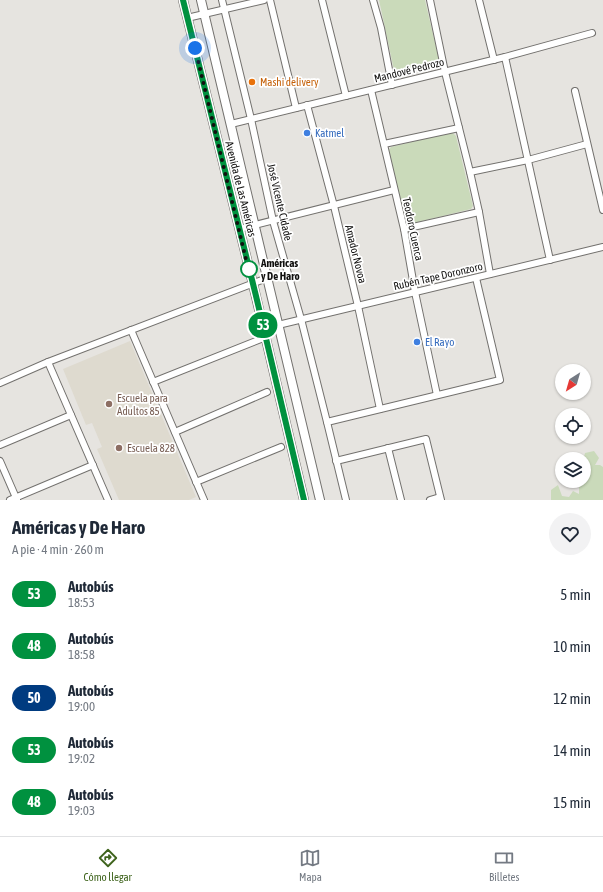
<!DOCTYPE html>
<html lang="es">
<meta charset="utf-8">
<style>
body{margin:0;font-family:"Asap Condensed",sans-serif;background:#f2f2f3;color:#1f2937;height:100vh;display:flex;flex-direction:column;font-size:15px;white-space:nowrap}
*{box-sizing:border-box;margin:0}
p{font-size:13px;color:#747a83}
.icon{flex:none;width:22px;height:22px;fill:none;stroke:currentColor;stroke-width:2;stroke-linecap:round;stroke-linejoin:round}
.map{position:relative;height:500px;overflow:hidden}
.panel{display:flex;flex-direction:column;background:#fff;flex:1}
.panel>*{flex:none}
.badge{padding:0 8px;border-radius:13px;font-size:14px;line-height:26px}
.needle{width:26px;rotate:217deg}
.fabs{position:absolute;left:555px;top:364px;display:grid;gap:8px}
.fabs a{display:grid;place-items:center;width:36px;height:36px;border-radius:50%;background:#fff;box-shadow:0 1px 3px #0004;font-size:20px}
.you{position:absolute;width:20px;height:20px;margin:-10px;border:3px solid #fff;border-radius:50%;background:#1a73e8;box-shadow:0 0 0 6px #1a73e833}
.map>.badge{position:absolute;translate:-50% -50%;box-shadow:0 0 0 2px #fff}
.round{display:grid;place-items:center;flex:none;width:42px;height:42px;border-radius:21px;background:#f2f2f3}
.headline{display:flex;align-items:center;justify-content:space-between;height:68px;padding:0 12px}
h1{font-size:19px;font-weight:700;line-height:30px}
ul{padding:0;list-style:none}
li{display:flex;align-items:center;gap:12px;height:52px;padding:0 12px}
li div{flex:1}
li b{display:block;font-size:15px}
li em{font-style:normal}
li .badge{min-width:44px;font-weight:700;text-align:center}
.tab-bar{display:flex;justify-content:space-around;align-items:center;height:56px;border-top:1px solid #e0e1e3;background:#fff;font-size:11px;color:#747a83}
.tab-bar a{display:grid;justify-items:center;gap:2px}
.tab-bar .active{color:#3f641d}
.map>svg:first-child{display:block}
.built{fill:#dedacf}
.green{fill:#cadaba}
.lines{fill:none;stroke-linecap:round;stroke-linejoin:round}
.minor-casing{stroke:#73716e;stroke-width:8}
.major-casing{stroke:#73716e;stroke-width:10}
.minor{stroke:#fff;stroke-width:6}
.major{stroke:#fff;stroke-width:8}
.line-casing{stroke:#fff;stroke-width:9}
.line{stroke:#00913f;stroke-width:6}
.walk{stroke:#11100f;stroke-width:4;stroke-dasharray:0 7.2}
.food-dot{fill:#e8710a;stroke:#fff;stroke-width:1.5}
.shop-dot{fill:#3f7fe0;stroke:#fff;stroke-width:1.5}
.stop-dot{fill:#fff;stroke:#00913f;stroke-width:2}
.education-dot{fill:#8d6e63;stroke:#fff;stroke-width:1.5}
.labels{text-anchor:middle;stroke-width:3.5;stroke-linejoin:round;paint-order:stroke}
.street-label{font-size:11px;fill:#11100f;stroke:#fff}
.food-label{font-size:11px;fill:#c56008;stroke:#fff;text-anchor:start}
.shop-label{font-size:11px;fill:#366cbe;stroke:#fff;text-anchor:start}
.stop-label{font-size:11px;font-weight:bold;fill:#11100f;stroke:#fff;text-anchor:start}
.education-label{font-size:11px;fill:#785e54;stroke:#fff;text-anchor:start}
</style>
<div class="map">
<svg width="603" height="500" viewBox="0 0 603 500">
<rect width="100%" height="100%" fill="#e6e4e0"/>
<!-- built -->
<polygon class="built" points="130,341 196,497 189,500 119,500 97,449 102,447 92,423 86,425 63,369"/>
<!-- green -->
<g class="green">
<polygon points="379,0 425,0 440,64 395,75"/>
<polygon points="452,132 456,136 473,206 471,209 410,224 405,220 388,151 391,147"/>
<path d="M594 451 599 458 595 465H600L603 467V500H551V490L558 485 562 496 569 497 573 491 579 494V487L583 483 582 481H584V476L590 475C589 473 586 472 585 470 582 466 584 457 585 453Z"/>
</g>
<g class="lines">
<defs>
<g id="minor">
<polyline points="222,0 251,119 273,221 301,319 327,422 346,500"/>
<polyline points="270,0 296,108"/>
<polyline points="322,0 346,96"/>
<polyline points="373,0 381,28 392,85"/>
<polyline points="430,0 445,72 470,172 479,212 490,274"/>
<polyline points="479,0 494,60"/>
<polyline points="187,18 264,0"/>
<polyline points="505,57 550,260"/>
<polyline points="371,90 404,229 415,292 437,395"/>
<polyline points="575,91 603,210"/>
<polyline points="307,105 334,206 358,306 380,409"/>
<polyline points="231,124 505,57 592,33"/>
<polyline points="384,144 459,128"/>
<polyline points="470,172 528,160 587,144"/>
<polyline points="239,229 394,190"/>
<polyline points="404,229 479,212"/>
<polyline points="278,325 603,247"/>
<polyline points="131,330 204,500"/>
<polyline points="48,362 108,500"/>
<polyline points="153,382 266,337"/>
<polyline points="0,383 48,362 267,278"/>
<polyline points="327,422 500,380 476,278"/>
<polyline points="175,432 267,392"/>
<polyline points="0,445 71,415"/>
<polyline points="388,448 401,500"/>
<polyline points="0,461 17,500"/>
<polyline points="336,461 426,439 441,500"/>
<polyline points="196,482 281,447"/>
<polyline points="10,500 93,465"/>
<polyline points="430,500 440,497"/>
</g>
<g id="major">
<polyline points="183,0 253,284 304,500"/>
<polyline points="201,0 320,500"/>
</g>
</defs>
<!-- minor casing -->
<use href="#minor" class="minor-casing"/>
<!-- major casing -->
<use href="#major" class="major-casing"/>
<!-- minor -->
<use href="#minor" class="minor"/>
<!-- major -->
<use href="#major" class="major"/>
</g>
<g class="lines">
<defs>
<polyline id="line" points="183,0 256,296 304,500"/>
</defs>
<!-- line casing -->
<use href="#line" class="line-casing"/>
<!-- line -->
<use href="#line" class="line"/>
<!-- walk -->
<polyline class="walk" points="195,48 249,272 249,269"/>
</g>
<!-- markers -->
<circle class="food-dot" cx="252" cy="82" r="4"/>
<g class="shop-dot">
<circle cx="307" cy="133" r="4"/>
<circle cx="417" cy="342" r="4"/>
</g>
<circle class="stop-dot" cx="249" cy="269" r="8"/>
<g class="education-dot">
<circle cx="109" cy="404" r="4"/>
<circle cx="119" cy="448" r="4"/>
</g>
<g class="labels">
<!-- street labels -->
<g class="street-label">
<text transform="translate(409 70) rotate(-14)" y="4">Mandové Pedrozo</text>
<text transform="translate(241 189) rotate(76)" y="4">Avenida de Las Américas</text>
<text transform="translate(280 202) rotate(77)" y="4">José Vicente Cidade</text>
<text transform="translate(413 229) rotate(78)" y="4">Teodoro Cuenca</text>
<text transform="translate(356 254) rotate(76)" y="4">Amador Novoa</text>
<text transform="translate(438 276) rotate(-13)" y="4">Rubén Tape Doronzoro</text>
</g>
<!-- food labels -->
<g class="food-label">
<text x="260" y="86">Mashi delivery</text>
</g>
<!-- shop labels -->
<g class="shop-label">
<text x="315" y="137">Katmel</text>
<text x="425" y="346">El Rayo</text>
</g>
<!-- stop labels -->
<g class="stop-label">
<text x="261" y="267">Américas<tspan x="261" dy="13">y De Haro</tspan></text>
</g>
<!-- education labels -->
<g class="education-label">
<text x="117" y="402">Escuela para<tspan x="117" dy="13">Adultos 85</tspan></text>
<text x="127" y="452">Escuela 828</text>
</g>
</g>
</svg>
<div class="fabs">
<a><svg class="needle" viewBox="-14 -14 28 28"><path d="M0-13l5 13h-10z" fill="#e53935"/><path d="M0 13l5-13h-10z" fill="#747a83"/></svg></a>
<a><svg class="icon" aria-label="locate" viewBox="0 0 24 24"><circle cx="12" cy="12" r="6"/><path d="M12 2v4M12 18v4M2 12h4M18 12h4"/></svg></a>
<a><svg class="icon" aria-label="layers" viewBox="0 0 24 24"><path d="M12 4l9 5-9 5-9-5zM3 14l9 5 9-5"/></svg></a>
</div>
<div class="you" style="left:195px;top:48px"></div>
<b class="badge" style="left:263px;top:325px;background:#00913f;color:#fff">53</b>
</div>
<section class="panel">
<div class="headline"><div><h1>Américas y De Haro</h1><p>A pie · 4 min · 260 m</p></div><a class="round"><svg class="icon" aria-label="heart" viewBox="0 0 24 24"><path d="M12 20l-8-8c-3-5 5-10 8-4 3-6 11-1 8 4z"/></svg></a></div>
<ul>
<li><span class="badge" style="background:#00913f;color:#fff">53</span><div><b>Autobús</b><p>18:53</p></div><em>5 min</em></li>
<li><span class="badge" style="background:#00913f;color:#fff">48</span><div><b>Autobús</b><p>18:58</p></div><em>10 min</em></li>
<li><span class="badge" style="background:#003b80;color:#fff">50</span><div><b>Autobús</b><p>19:00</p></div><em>12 min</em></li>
<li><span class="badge" style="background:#00913f;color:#fff">53</span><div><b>Autobús</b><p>19:02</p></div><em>14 min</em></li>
<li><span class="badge" style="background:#00913f;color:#fff">48</span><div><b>Autobús</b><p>19:03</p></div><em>15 min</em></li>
</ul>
</section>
<nav class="tab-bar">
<a class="active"><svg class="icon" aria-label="directions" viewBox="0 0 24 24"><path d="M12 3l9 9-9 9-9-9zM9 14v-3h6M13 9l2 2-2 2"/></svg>Cómo llegar</a>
<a><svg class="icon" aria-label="map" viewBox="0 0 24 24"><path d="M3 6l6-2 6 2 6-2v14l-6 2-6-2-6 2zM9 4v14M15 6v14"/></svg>Mapa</a>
<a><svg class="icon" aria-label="tickets" viewBox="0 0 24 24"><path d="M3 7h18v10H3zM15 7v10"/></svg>Billetes</a>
</nav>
